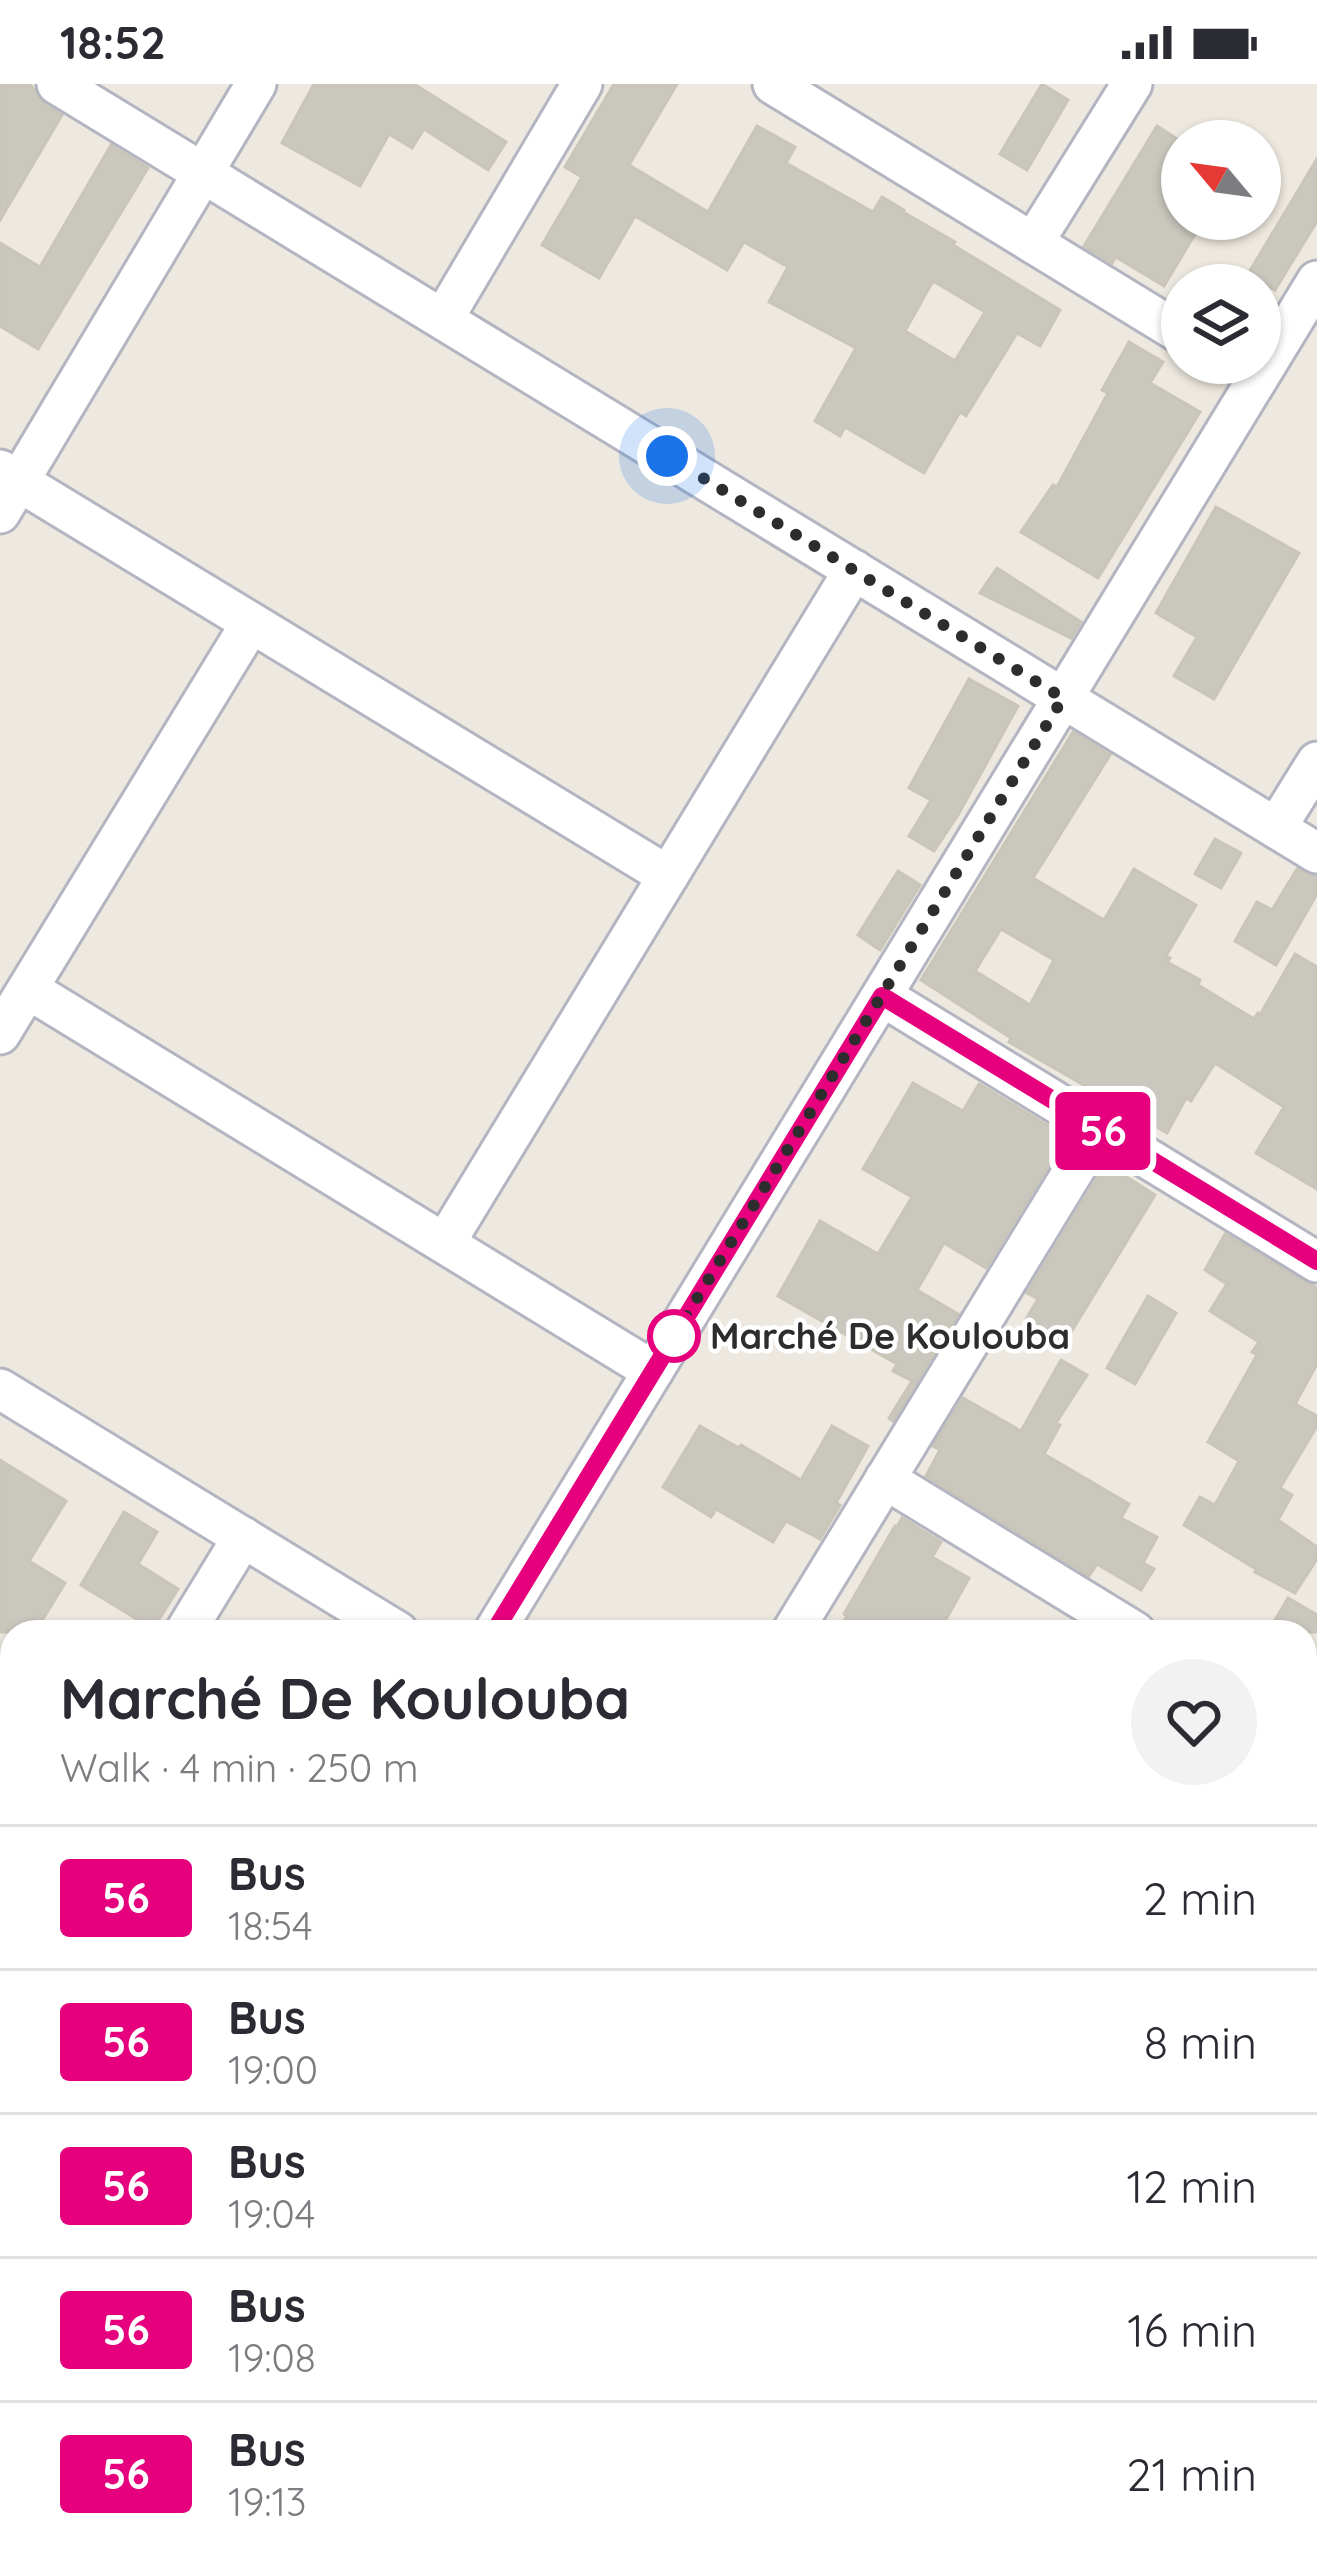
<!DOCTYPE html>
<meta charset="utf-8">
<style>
body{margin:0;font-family:Quicksand,sans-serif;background:#f2f2f3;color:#2b2b33;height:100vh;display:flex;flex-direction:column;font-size:45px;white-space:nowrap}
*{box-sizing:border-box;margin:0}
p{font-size:39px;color:#7c7c81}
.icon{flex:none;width:66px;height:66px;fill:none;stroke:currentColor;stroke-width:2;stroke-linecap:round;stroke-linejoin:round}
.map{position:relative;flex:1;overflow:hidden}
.details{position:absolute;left:0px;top:1536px;width:1317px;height:948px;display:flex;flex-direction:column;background:#fff;border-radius:36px 36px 0 0;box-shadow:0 3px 9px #0004}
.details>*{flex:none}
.badge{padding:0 24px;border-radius:9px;font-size:42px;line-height:78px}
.needle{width:78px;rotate:299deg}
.fabs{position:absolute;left:1161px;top:36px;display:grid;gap:24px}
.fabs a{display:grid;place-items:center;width:120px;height:120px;border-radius:50%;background:#fff;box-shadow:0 3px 9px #0004;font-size:60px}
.you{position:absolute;width:60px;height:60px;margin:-30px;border:9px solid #fff;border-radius:50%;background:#1a73e8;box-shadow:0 0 0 18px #1a73e833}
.map>.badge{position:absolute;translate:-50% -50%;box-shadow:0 0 0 6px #fff}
.round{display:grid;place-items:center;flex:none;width:126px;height:126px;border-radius:63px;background:#f2f2f3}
.headline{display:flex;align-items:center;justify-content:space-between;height:204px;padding:0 60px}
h1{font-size:57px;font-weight:800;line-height:90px}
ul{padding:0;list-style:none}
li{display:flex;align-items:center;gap:36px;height:144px;padding:0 60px;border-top:3px solid #e1e1e2}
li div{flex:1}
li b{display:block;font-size:45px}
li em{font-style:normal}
li .badge{min-width:132px;font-weight:700;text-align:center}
.status{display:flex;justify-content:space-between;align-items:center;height:84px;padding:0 60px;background:#fff;direction:ltr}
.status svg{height:33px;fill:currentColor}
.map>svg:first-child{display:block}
.building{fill:#cac7be;stroke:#cac5b9;stroke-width:3;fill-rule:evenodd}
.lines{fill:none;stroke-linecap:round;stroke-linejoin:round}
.minor-casing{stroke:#b3b5c0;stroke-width:45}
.minor{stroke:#fff;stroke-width:39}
.line-casing{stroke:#fff;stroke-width:27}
.line{stroke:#e6007e;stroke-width:18}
.walk{stroke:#2d2d2d;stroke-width:12;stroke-dasharray:0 21.6}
.stop-dot{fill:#fff;stroke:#e6007e;stroke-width:6}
.labels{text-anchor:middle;stroke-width:9;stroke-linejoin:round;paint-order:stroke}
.stop-label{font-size:36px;font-weight:bold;fill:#2d2d2d;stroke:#fff;text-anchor:start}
</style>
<div class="status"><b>18:52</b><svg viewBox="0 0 49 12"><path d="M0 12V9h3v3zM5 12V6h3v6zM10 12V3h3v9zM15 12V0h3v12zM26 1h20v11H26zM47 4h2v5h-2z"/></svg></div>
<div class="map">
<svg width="1317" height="2484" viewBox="0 0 1317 2484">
<rect width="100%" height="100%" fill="#eee9e0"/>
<!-- building -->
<g class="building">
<polygon points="0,0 30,0 44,20 62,31 0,136"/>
<polygon points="314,0 414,0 506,58 488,86 424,45 412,64 389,50 360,102 282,59"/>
<path d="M614 0H677L629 81 708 128 757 42 795 63 786 79 873 128 882 113 904 126 903 128 955 158 953 161 1060 226 1040 262 1017 249 966 332 960 328 924 389 845 343 840 352 815 337 856 264 769 218 788 183 744 158 727 186 635 132 599 194 542 161 582 93 565 83ZM933 197 985 228 955 277 905 247Z"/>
<polygon points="1042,0 1068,16 1027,86 1000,70"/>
<polygon points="1157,42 1182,58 1182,135 1204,135 1164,202 1116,173 1112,179 1084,162"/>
<polygon points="111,61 148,84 38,265 0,242 0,159 40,183"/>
<polygon points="1317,75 1317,137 1275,206 1248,190"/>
<polygon points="1129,258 1163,278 1150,299 1200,328 1098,494 1021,448 1053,401 1057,403 1108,309 1102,306"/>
<polygon points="1216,423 1299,469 1214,615 1174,592 1197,553 1156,529"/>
<polygon points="997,484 1081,538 1071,554 980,509"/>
<polygon points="969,595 1018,622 958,731 934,767 909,752 931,716 909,704"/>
<path d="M1073 648 1110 671 1033 794 1104 836 1134 785 1196 821 1166 872 1170 874 1167 878 1200 896 1198 901 1254 935 1258 929 1260 931 1295 870 1317 883V1105L1256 1069 1284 1023 1215 979 1191 1017 1186 1014 1167 1049 1009 958 1011 954 921 896ZM1001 845 1054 876 1030 921 975 887Z"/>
<polygon points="1215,755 1241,769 1221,804 1195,790"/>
<polygon points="1297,785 1317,793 1317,810 1276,881 1235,857 1257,818 1272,826"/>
<polygon points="898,787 920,801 880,866 858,851"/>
<polygon points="913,999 963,1027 979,1000 1066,1053 986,1184 944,1159 917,1206 958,1230 893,1337 889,1334 912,1297 893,1287 897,1280 778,1212 820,1137 878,1170 912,1113 863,1085"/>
<polygon points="1106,1080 1155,1111 1065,1258 1026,1235 1038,1215 1027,1209"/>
<polygon points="1225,1150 1317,1204 1317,1280 1295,1320 1317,1332 1317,1342 1280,1404 1292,1411 1278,1436 1317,1463 1317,1475 1295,1509 1255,1488 1256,1485 1184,1441 1200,1413 1215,1421 1239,1377 1208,1358 1257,1271 1252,1268 1259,1258 1210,1227 1227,1200 1205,1186"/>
<polygon points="1148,1212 1176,1229 1135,1300 1107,1284"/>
<polygon points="1061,1276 1087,1291 1056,1339 1060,1341 1044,1370 1129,1420 1121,1434 1157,1453 1143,1479 1154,1485 1141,1506 1097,1480 1089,1492 926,1392 940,1366 933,1362 963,1314 1021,1347"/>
<polygon points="700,1342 739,1364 741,1361 801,1396 832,1342 868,1362 836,1419 840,1421 820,1455 786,1437 773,1458 716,1425 711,1433 663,1403"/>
<polygon points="0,1376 66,1417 29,1477 65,1499 35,1548 0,1548"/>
<polygon points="124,1428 157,1448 138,1480 178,1505 153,1545 81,1501"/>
<polygon points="902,1434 941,1458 932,1473 969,1494 939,1548 838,1548 847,1532 844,1530 895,1442 897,1443"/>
<polygon points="1288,1514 1317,1531 1317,1548 1268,1548"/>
</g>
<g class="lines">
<defs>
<g id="minor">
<polyline points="57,0 1317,769"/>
<polyline points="773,0 1182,250"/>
<polyline points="1033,159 1132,0"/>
<polyline points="443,235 582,0"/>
<polyline points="0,386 668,792"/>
<polyline points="0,429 256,0"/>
<polyline points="1276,744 1317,678"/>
<polyline points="28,905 653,1287"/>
<polyline points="882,912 1317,1178"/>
<polyline points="0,950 251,539"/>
<polyline points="445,1159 854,486"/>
<polyline points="0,1305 398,1548"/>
<polyline points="885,1395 1135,1548"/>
<polyline points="185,1548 243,1453"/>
<polyline points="494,1548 1317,197"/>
<polyline points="792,1548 1099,1045"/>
<polyline points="1305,1652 1317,1632"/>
<polyline points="0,1735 12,1743"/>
<polyline points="0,1852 12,1832"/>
<polyline points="1305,2137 1317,2118"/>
<polyline points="0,2254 12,2261"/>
<polyline points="0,2357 12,2337"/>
<polyline points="338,2472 358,2484"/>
<polyline points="254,2484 262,2472"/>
<polyline points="787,2484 794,2472"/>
<polyline points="1092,2484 1100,2472"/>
</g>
</defs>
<!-- minor casing -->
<use href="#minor" class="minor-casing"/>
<!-- minor -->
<use href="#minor" class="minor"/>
</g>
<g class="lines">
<defs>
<polyline id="line" points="494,1548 882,912 1317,1177"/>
</defs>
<!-- line casing -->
<use href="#line" class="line-casing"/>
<!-- line -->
<use href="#line" class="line"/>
<!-- walk -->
<polyline class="walk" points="667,372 1063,614 674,1252"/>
</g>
<!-- markers -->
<circle class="stop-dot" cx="674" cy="1252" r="24"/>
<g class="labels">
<!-- stop labels -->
<g class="stop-label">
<text x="710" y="1265">Marché De Koulouba</text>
</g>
</g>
</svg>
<div class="fabs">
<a><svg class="needle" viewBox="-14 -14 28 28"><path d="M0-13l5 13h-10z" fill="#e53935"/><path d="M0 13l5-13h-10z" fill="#7c7c81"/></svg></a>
<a><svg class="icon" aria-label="layers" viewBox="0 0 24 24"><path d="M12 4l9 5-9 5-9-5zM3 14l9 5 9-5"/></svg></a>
</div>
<div class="you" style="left:667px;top:372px"></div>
<b class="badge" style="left:1103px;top:1047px;background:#e6007e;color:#fff">56</b>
<section class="details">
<div class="headline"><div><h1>Marché De Koulouba</h1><p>Walk · 4 min · 250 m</p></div><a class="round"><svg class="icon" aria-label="heart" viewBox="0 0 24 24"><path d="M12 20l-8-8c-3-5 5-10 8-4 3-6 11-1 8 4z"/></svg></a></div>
<ul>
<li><span class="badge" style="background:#e6007e;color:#fff">56</span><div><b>Bus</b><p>18:54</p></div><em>2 min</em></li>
<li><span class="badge" style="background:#e6007e;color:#fff">56</span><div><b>Bus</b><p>19:00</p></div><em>8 min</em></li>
<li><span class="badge" style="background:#e6007e;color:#fff">56</span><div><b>Bus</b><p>19:04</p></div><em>12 min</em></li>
<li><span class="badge" style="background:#e6007e;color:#fff">56</span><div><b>Bus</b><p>19:08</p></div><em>16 min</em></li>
<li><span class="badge" style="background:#e6007e;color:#fff">56</span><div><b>Bus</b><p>19:13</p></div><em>21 min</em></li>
</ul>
</section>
</div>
